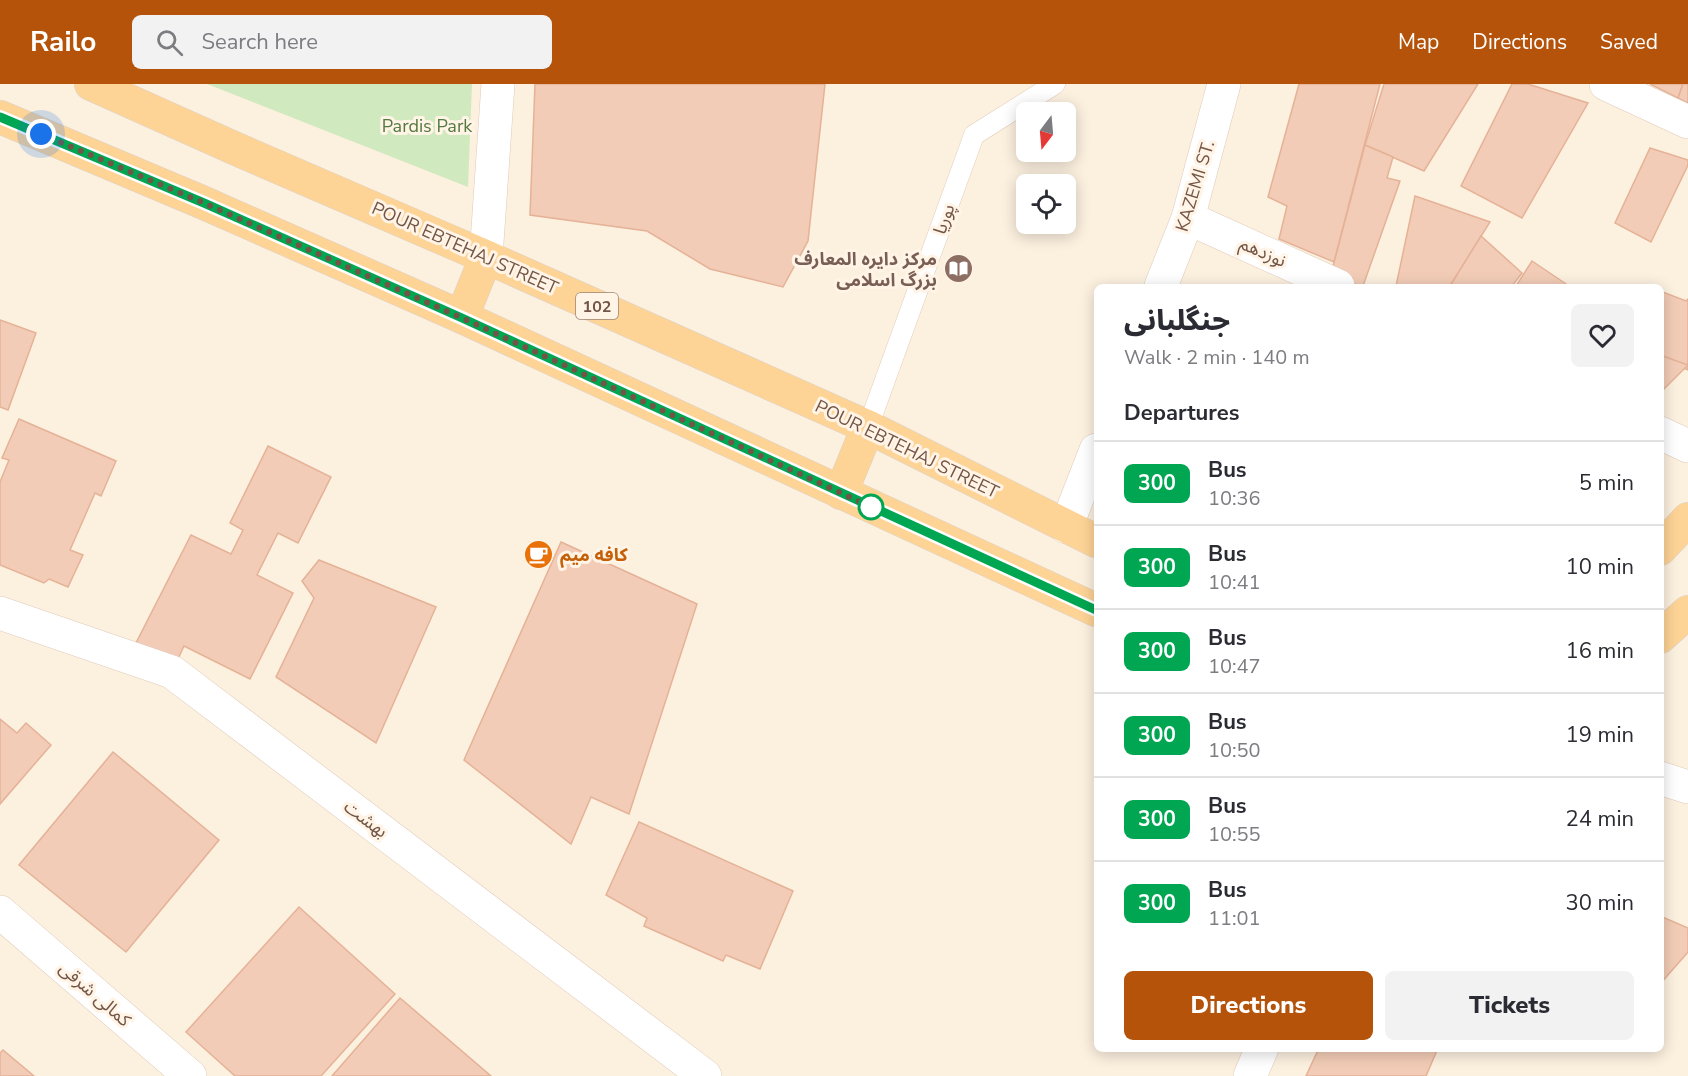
<!DOCTYPE html>
<meta charset="utf-8">
<style>
body{margin:0;font-family:"Nunito Sans","Noto Sans Arabic",sans-serif;background:#f2f2f3;color:#2b2b33;height:100vh;display:flex;flex-direction:column;font-size:22px;white-space:nowrap}
*{box-sizing:border-box;margin:0}
p{font-size:20px;color:#7c7c81}
.icon{flex:none;width:33px;height:33px;fill:none;stroke:currentColor;stroke-width:2;stroke-linecap:round;stroke-linejoin:round}
.map{position:relative;flex:1;overflow:hidden}
.side{position:absolute;left:1094px;top:200px;width:570px;height:768px;display:flex;flex-direction:column;background:#fff;border-radius:9px;box-shadow:0 3px 15px #0003}
.side>*{flex:none}
.badge{padding:0 12px;border-radius:9px;font-size:21px;line-height:39px}
.needle{width:39px;rotate:196deg}
.controls{position:absolute;left:1016px;top:18px;display:grid;gap:12px}
.controls a{display:grid;place-items:center;width:60px;height:60px;border-radius:9px;background:#fff;box-shadow:0 3px 15px #0003;font-size:30px}
.you{position:absolute;width:30px;height:30px;margin:-15px;border:4px solid #fff;border-radius:50%;background:#1a73e8;box-shadow:0 0 0 9px #1a73e833}
.map>.badge{position:absolute;translate:-50% -50%;box-shadow:0 0 0 3px #fff}
h2{padding:0 30px;font-size:22px;line-height:54px}
.round{display:grid;place-items:center;flex:none;width:63px;height:63px;border-radius:9px;background:#f2f2f3}
.overview{display:flex;align-items:center;justify-content:space-between;height:102px;padding:0 30px}
h1{font-size:28px;font-weight:800;line-height:45px}
.button{display:flex;gap:12px;margin-top:auto;padding:12px 30px}
.button a{flex:1;height:69px;border-radius:9px;background:#b45309;color:#fff;font-size:24px;font-weight:800;line-height:69px;text-align:center}
.button a+a{background:#f2f2f3;color:#2b2b33}
ul{padding:0;list-style:none}
li{display:flex;align-items:center;gap:18px;height:84px;padding:0 30px;border-top:2px solid #e1e1e2}
li div{flex:1}
li b{display:block;font-size:22px}
li em{font-style:normal}
li .badge{min-width:66px;font-weight:700;text-align:center}
header{display:flex;align-items:center;gap:36px;box-sizing:border-box;height:84px;padding:0 30px;background:#b45309;color:#fff}
header strong{font-size:28px}
nav{display:flex;gap:33px;margin-inline-start:auto;font-size:21px}
.search{width:420px;height:54px;background:#f2f2f3;display:flex;align-items:center;gap:15px;box-sizing:border-box;padding:0 21px;border-radius:9px;color:#7c7c81;font-size:22px}
.map>svg:first-child{display:block}
.green{fill:#d1e9be}
.building{fill:#f2ccb6;stroke:#e5b297;stroke-width:1.5}
.lines{fill:none;stroke-linecap:round;stroke-linejoin:round}
.service-casing{stroke:#e0cbbb;stroke-width:21}
.minor-casing{stroke:#e0cbbb;stroke-width:34}
.primary-casing{stroke:#dbd3cf;stroke-width:34}
.service{stroke:#fff;stroke-width:20}
.minor{stroke:#fff;stroke-width:33}
.primary{stroke:#fdd396;stroke-width:33}
.line-casing{stroke:#fff;stroke-width:14}
.line{stroke:#00a651;stroke-width:9}
.walk{stroke:#735547;stroke-width:6;stroke-dasharray:0 10.8}
.stop-dot{fill:#fff;stroke:#00a651;stroke-width:3}
.labels{text-anchor:middle;stroke-width:6;stroke-linejoin:round;paint-order:stroke}
.shield{fill:#fff4e6;stroke:#9d8577;stroke-width:1.5}
.shield-label{font-size:16px;font-weight:bold;fill:#735547}
.park-label{font-size:18px;fill:#52793f;stroke:#fff4e6}
.street-label{font-size:18px;fill:#735547;stroke:#fff4e6}
.education-label{font-size:18px;font-weight:bold;fill:#785e54;stroke:#fff4e6;text-anchor:end}
.food-label{font-size:18px;font-weight:bold;fill:#c56008;stroke:#fff4e6;text-anchor:start}
</style>
<header>
<strong>Railo</strong>
<div class="search"><svg class="icon" aria-label="search" viewBox="0 0 24 24"><circle cx="10" cy="10" r="6"/><path d="M15 15l6 6"/></svg>Search here</div>
<nav><a>Map</a><a>Directions</a><a>Saved</a></nav>
</header>
<div class="map">
<svg width="1688" height="992" viewBox="0 0 1688 992">
<rect width="100%" height="100%" fill="#fcf0df"/>
<!-- green -->
<polygon class="green" points="207,0 472,0 468,103"/>
<!-- building -->
<g class="building">
<polygon points="535,0 825,0 808,157 783,203 710,185 647,147 530,131"/>
<polygon points="1299,0 1380,0 1334,178 1279,155 1287,122 1268,113"/>
<polygon points="1384,0 1478,0 1424,87 1365,61"/>
<polygon points="1512,0 1528,0 1588,19 1522,134 1461,102"/>
<polygon points="1650,0 1683,0 1678,14"/>
<polygon points="1683,0 1688,0 1688,19 1678,14"/>
<polygon points="1365,61 1393,73 1387,94 1400,97 1363,202 1360,202 1331,190"/>
<polygon points="1650,64 1688,76 1688,81 1651,158 1615,139"/>
<polygon points="1415,112 1490,138 1450,202 1396,202"/>
<polygon points="1481,152 1522,189 1512,202 1450,202"/>
<polygon points="1532,177 1566,200 1565,202 1516,202"/>
<polygon points="1660,207 1686,217 1688,215 1688,286 1660,273"/>
<polygon points="0,236 36,249 8,326 0,323"/>
<polygon points="1660,271 1688,281 1660,309"/>
<polygon points="19,335 116,377 101,412 95,409 70,466 83,471 68,503 49,495 44,499 0,481 0,398 9,376 2,374"/>
<polygon points="268,362 331,393 298,459 278,449 257,491 293,509 250,595 184,562 176,579 136,559 191,451 231,470 243,446 230,439"/>
<polygon points="561,458 697,520 629,730 591,713 571,760 464,676"/>
<polygon points="319,476 436,523 376,659 276,593 314,514 302,497"/>
<polygon points="0,635 17,649 26,639 51,661 0,720"/>
<polygon points="113,668 219,756 126,868 19,781"/>
<polygon points="639,738 793,807 760,885 726,871 723,877 644,842 647,834 606,811"/>
<polygon points="299,823 395,910 321,992 235,992 186,948"/>
<polygon points="1660,832 1688,844 1688,868 1660,900"/>
<polygon points="400,914 491,992 332,992"/>
<polygon points="1319,964 1438,964 1426,992 1306,992"/>
<polygon points="3,966 34,992 0,992 0,969"/>
</g>
<g class="lines">
<defs>
<polyline id="service" points="868,343 974,51 1055,0"/>
<g id="minor">
<polyline points="1606,0 1688,38"/>
<polyline points="1188,134 1338,202"/>
<polyline points="486,173 498,0"/>
<polyline points="1161,202 1188,134 1224,0"/>
<polyline points="1660,349 1688,362"/>
<polyline points="1066,443 1096,366"/>
<polyline points="0,529 172,588 705,992"/>
<polyline points="1660,694 1688,703"/>
<polyline points="0,828 190,992"/>
<polyline points="1250,992 1262,964"/>
</g>
<g id="primary">
<polyline points="91,0 234,64 486,173 868,343 1096,457"/>
<polyline points="0,33 204,119 462,233 1096,526"/>
<polyline points="462,233 486,173"/>
<polyline points="841,409 868,343"/>
<polyline points="1660,465 1688,435"/>
<polyline points="1660,553 1688,528"/>
</g>
</defs>
<!-- service casing -->
<use href="#service" class="service-casing"/>
<!-- minor casing -->
<use href="#minor" class="minor-casing"/>
<!-- primary casing -->
<use href="#primary" class="primary-casing"/>
<!-- service -->
<use href="#service" class="service"/>
<!-- minor -->
<use href="#minor" class="minor"/>
<!-- primary -->
<use href="#primary" class="primary"/>
</g>
<g class="lines">
<defs>
<polyline id="line" points="0,33 204,119 462,234 1096,526"/>
</defs>
<!-- line casing -->
<use href="#line" class="line-casing"/>
<!-- line -->
<use href="#line" class="line"/>
<!-- walk -->
<polyline class="walk" points="41,50 204,119 462,234 880,427 871,423"/>
</g>
<!-- icons -->
<defs>
<symbol id="library-disc" viewBox="-11 -11 22 22"><circle r="9.5" fill="#8d6e63" stroke="#fff4e6"/><path d="M-6-4Q-3-5.5-.7-3.5V5Q-3 3-6 4ZM6-4Q3-5.5 .7-3.5V5Q3 3 6 4Z" fill="#fff"/></symbol>
<symbol id="cafe-disc" viewBox="-11 -11 22 22"><circle r="9.5" fill="#e8710a" stroke="#fff4e6"/><path d="M-5.5-4.5H6V0H3Q3 3.5 0 3.5H-2.5Q-5.5 3.5-5.5 0ZM3-3.2v2h1.7v-2ZM-6 4.5H4V6H-6Z" fill="#fff"/></symbol>
</defs>
<g fill-rule="evenodd">
<use href="#library-disc" x="942" y="168" width="33" height="33"/>
<use href="#cafe-disc" x="522" y="454" width="33" height="33"/>
</g>
<!-- markers -->
<circle class="stop-dot" cx="871" cy="423" r="12"/>
<g class="labels">
<!-- shield labels -->
<rect class="shield" x="576" y="209" width="42" height="26" rx="4.5"/>
<g class="shield-label">
<text x="597" y="228">102</text>
</g>
<!-- park labels -->
<g class="park-label">
<text x="427" y="48">Pardis Park</text>
</g>
<!-- street labels -->
<g class="street-label">
<text transform="translate(1195 102) rotate(-73)" y="6">KAZEMI ST.</text>
<text transform="translate(944 135) rotate(-70)" y="6">پوریا</text>
<text transform="translate(465 164) rotate(24)" y="6">POUR EBTEHAJ STREET</text>
<text transform="translate(1263 168) rotate(24)" y="6">نوزدهم</text>
<text transform="translate(907 365) rotate(26)" y="6">POUR EBTEHAJ STREET</text>
<text transform="translate(366 735) rotate(37)" y="6">بهشت</text>
<text transform="translate(95 910) rotate(41)" y="6">کمالی شرقی</text>
</g>
<!-- education labels -->
<g class="education-label">
<text x="937" y="181">مرکز دایره المعارف<tspan x="937" dy="21">بزرگ اسلامی</tspan></text>
</g>
<!-- food labels -->
<g class="food-label">
<text x="560" y="477">کافه میم</text>
</g>
</g>
</svg>
<div class="controls">
<a><svg class="needle" viewBox="-14 -14 28 28"><path d="M0-13l5 13h-10z" fill="#e53935"/><path d="M0 13l5-13h-10z" fill="#7c7c81"/></svg></a>
<a><svg class="icon" aria-label="locate" viewBox="0 0 24 24"><circle cx="12" cy="12" r="6"/><path d="M12 2v4M12 18v4M2 12h4M18 12h4"/></svg></a>
</div>
<div class="you" style="left:41px;top:50px"></div>
<section class="side">
<div class="overview"><div><h1>جنگلبانی</h1><p>Walk · 2 min · 140 m</p></div><a class="round"><svg class="icon" aria-label="heart" viewBox="0 0 24 24"><path d="M12 20l-8-8c-3-5 5-10 8-4 3-6 11-1 8 4z"/></svg></a></div>
<h2>Departures</h2>
<ul>
<li><span class="badge" style="background:#00a651;color:#fff">300</span><div><b>Bus</b><p>10:36</p></div><em>5 min</em></li>
<li><span class="badge" style="background:#00a651;color:#fff">300</span><div><b>Bus</b><p>10:41</p></div><em>10 min</em></li>
<li><span class="badge" style="background:#00a651;color:#fff">300</span><div><b>Bus</b><p>10:47</p></div><em>16 min</em></li>
<li><span class="badge" style="background:#00a651;color:#fff">300</span><div><b>Bus</b><p>10:50</p></div><em>19 min</em></li>
<li><span class="badge" style="background:#00a651;color:#fff">300</span><div><b>Bus</b><p>10:55</p></div><em>24 min</em></li>
<li><span class="badge" style="background:#00a651;color:#fff">300</span><div><b>Bus</b><p>11:01</p></div><em>30 min</em></li>
</ul>
<div class="button"><a>Directions</a><a>Tickets</a></div>
</section>
</div>
